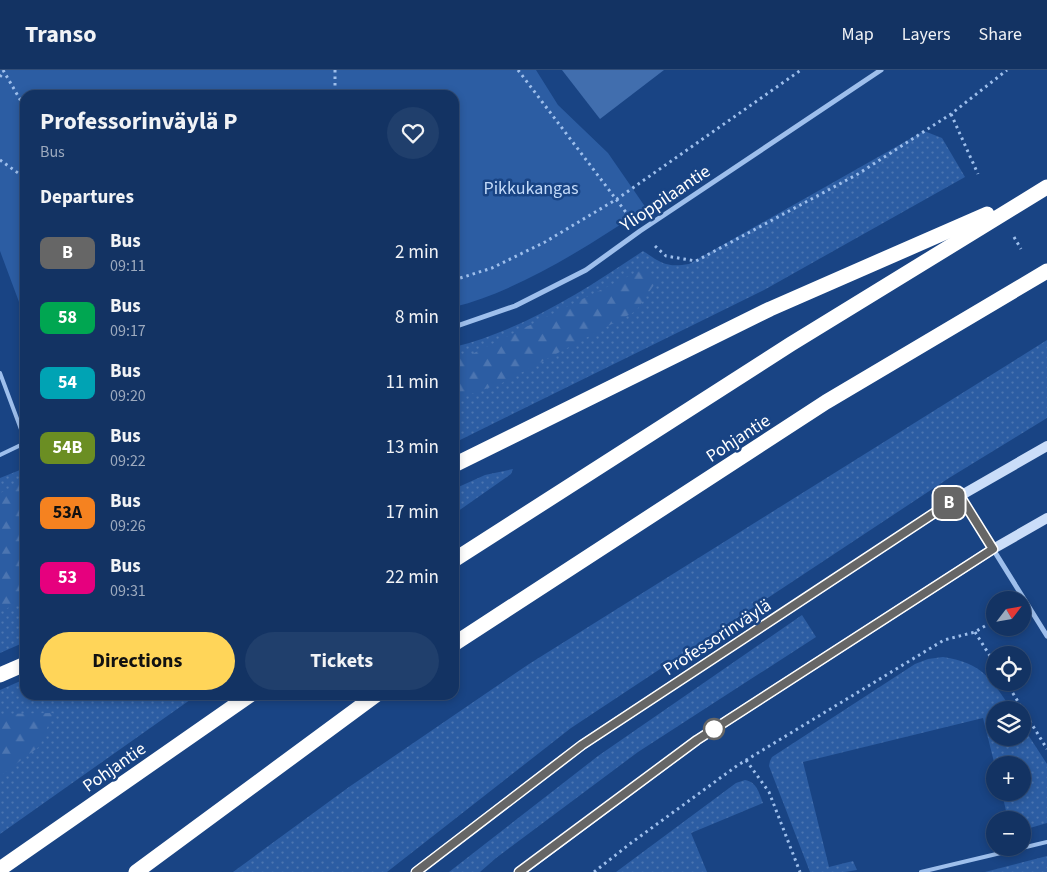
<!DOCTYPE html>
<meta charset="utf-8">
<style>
body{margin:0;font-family:"Source Sans 3",sans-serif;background:#203f6c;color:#f1f3f6;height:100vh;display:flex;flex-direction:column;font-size:19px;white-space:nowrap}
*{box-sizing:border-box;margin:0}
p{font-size:16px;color:#9daabe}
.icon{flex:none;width:28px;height:28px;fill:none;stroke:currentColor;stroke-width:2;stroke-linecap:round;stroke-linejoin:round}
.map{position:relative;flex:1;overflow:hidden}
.sheet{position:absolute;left:20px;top:20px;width:439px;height:610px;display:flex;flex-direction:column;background:#133363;border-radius:15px;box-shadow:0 2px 8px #0003,0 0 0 1px #324e78}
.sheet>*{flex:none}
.badge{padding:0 10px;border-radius:8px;font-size:18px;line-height:32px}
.needle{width:32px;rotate:59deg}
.controls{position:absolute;left:986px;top:521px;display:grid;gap:10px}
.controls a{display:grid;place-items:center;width:45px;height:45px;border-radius:50%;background:#133363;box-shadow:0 2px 8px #0003,0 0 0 1px #324e78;font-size:25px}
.map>.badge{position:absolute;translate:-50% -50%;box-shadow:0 0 0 2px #fff}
h2{padding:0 20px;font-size:19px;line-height:45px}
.round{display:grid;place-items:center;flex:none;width:52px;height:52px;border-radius:26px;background:#203f6c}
.overview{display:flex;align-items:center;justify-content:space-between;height:85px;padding:0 20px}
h1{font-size:24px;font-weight:700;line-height:38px}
.cta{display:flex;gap:10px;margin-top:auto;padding:10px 20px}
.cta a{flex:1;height:58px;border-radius:30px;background:#ffd559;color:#111;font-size:20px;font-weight:700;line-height:58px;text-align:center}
.cta a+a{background:#203f6c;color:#f1f3f6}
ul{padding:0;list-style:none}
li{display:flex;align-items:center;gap:15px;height:65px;padding:0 20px}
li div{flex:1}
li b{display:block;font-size:19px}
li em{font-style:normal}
li .badge{min-width:55px;font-weight:700;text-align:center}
header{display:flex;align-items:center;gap:30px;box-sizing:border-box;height:70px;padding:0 25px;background:#133363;border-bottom:1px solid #324e78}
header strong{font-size:24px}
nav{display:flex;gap:28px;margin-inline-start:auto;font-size:18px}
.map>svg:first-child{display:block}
.grass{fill:url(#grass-dots)}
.forest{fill:url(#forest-firs)}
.park{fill:#2c5da3}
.building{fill:#416eae}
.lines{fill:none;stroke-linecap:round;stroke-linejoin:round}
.path{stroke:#9ebfec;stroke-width:3;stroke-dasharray:2.5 4;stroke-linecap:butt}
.lane{stroke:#9ebfec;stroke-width:4}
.street{stroke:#9ebfec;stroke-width:5}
.secondary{stroke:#caddf9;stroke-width:10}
.highway{stroke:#fff;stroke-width:15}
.line-casing{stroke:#fff;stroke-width:11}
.line{stroke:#666;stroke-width:8}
.stop-dot{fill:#fff;stroke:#666;stroke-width:2.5}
.labels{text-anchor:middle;stroke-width:5;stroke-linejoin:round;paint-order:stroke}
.park-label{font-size:18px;fill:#c3daf9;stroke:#194484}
.street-label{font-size:18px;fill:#fff;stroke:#194484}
</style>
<header>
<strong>Transo</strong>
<nav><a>Map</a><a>Layers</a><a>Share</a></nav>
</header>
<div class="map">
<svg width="1047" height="802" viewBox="0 0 1047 802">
<defs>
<pattern id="grass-dots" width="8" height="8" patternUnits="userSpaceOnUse" patternTransform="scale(1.25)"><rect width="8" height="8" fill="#2c5da3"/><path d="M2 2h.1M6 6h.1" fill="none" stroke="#4c75b1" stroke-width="1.8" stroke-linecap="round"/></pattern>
<pattern id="forest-firs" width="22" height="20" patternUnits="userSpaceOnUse" patternTransform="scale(1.25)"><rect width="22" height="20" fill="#2c5da3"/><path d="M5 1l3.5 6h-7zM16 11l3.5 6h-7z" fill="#4c75b1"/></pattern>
</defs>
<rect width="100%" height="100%" fill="#194484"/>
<!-- grass -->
<g class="grass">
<path d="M924 61 942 68 965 107 764 220 454 373V277C523 260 585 220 643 181 661 193 667 198 689 194Z"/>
<polygon points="1047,270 1047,348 949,408 571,658 387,802 233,802 349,717 529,594"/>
<polygon points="25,398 25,572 0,583 0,408"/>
<polygon points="513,399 511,404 454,444 454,419 485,405"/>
<polygon points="802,545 816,567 638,682 496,788 480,802 449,802 598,686"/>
<path d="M943 587C983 593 991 609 1012 640H995V668H1022L1023 657 1047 694V753L1023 760 1022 750H1008L1002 723 1022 722V695L995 696 983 648 803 692 829 797 853 791 857 800 845 802H810L769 696 770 691 772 687 915 594 928 589Z"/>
<polygon points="25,609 25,625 197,625 0,764 0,620"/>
<path d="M745 710C757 712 759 723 763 733L691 763 707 802H616L736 713Z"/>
<polygon points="1047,786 1047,802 985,802"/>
</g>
<!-- forest -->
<g class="forest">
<polygon points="645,198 656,212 636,241 502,313 454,330 454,287 472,284"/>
<polygon points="25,412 25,531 0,541 0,423"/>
<polygon points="53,643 40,676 0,706 0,644"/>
</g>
<!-- park -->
<path class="park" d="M0 0H536L558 35 608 83 646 138C588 176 521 220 454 237V25H25V248L0 181Z"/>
<!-- building -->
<polygon class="building" points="562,0 664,0 600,49"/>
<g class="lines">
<!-- path -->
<g class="path">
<polyline points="3,0 25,38"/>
<polyline points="335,0 335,25"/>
<polyline points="518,0 628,145"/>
<polyline points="0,7 3,2"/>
<polyline points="951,44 978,104"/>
<polyline points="0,90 25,108"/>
<polyline points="1014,167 1021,179"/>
<polyline points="655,176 666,186 696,191 858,104 951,44 1007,0"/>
<polyline points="454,210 492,198 545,172 617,129 801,0"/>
<polyline points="975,562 995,594"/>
<polyline points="1006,612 1047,679"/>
<polyline points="746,690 769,722 800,802"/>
<polyline points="594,802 631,773 738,695 944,570 975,562 995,550"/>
</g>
<!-- lane -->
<g class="lane">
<polyline points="0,303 25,370"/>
<polyline points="0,385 25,373"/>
<polyline points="921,802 1047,772"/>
</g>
<!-- street -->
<g class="street">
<polyline points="454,257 515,236 586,200 640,161 881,0"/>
<polyline points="960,426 1047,566"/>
</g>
<!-- secondary -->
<g class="secondary">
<polyline points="416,802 582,675 960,426 1047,376"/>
<polyline points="520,802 697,670 993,479 1047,448"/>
</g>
<!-- highway -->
<g class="highway">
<polyline points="454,395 770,239 987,144"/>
<polyline points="454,490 791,274 1047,117"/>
<polyline points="454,574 826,332 1047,201"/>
<polyline points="0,605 25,594"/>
<polyline points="0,799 250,625"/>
<polyline points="136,802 376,625"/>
</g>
</g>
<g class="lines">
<defs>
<polyline id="line" points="416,802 582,675 960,426 993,479 697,670 519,802"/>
</defs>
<!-- line casing -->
<use href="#line" class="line-casing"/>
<!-- line -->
<use href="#line" class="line"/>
</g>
<!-- markers -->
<circle class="stop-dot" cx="714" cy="659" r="10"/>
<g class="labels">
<!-- park labels -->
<g class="park-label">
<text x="531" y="124">Pikkukangas</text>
</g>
<!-- street labels -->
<g class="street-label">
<text transform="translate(665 128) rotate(-34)" y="6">Ylioppilaantie</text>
<text transform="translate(738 368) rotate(-33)" y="6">Pohjantie</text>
<text transform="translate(717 567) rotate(-33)" y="6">Professorinväylä</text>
<text transform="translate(114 697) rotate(-35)" y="6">Pohjantie</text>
</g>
</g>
</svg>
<div class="controls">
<a><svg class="needle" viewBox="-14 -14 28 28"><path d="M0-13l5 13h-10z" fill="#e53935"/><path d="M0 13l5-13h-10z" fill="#9daabe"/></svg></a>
<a><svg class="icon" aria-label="locate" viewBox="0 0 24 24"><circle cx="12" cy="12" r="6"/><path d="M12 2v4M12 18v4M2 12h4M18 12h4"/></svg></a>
<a><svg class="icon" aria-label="layers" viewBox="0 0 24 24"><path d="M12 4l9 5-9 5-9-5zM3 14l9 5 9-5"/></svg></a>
<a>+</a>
<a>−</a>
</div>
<b class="badge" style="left:949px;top:433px;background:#666;color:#fff">B</b>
<section class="sheet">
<div class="overview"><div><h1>Professorinväylä P</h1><p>Bus</p></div><a class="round"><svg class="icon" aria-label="heart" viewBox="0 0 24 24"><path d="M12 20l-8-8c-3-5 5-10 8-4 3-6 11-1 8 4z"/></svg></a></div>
<h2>Departures</h2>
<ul>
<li><span class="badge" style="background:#666;color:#fff">B</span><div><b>Bus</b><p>09:11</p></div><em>2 min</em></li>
<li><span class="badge" style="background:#00a651;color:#fff">58</span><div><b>Bus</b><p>09:17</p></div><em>8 min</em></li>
<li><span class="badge" style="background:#00a3b4;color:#fff">54</span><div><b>Bus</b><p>09:20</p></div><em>11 min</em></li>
<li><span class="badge" style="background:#6b8e23;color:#fff">54B</span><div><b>Bus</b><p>09:22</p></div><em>13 min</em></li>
<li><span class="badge" style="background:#f58220;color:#111">53A</span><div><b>Bus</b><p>09:26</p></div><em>17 min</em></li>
<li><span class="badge" style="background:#e6007e;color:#fff">53</span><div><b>Bus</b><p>09:31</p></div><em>22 min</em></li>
</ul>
<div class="cta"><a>Directions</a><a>Tickets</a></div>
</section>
</div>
